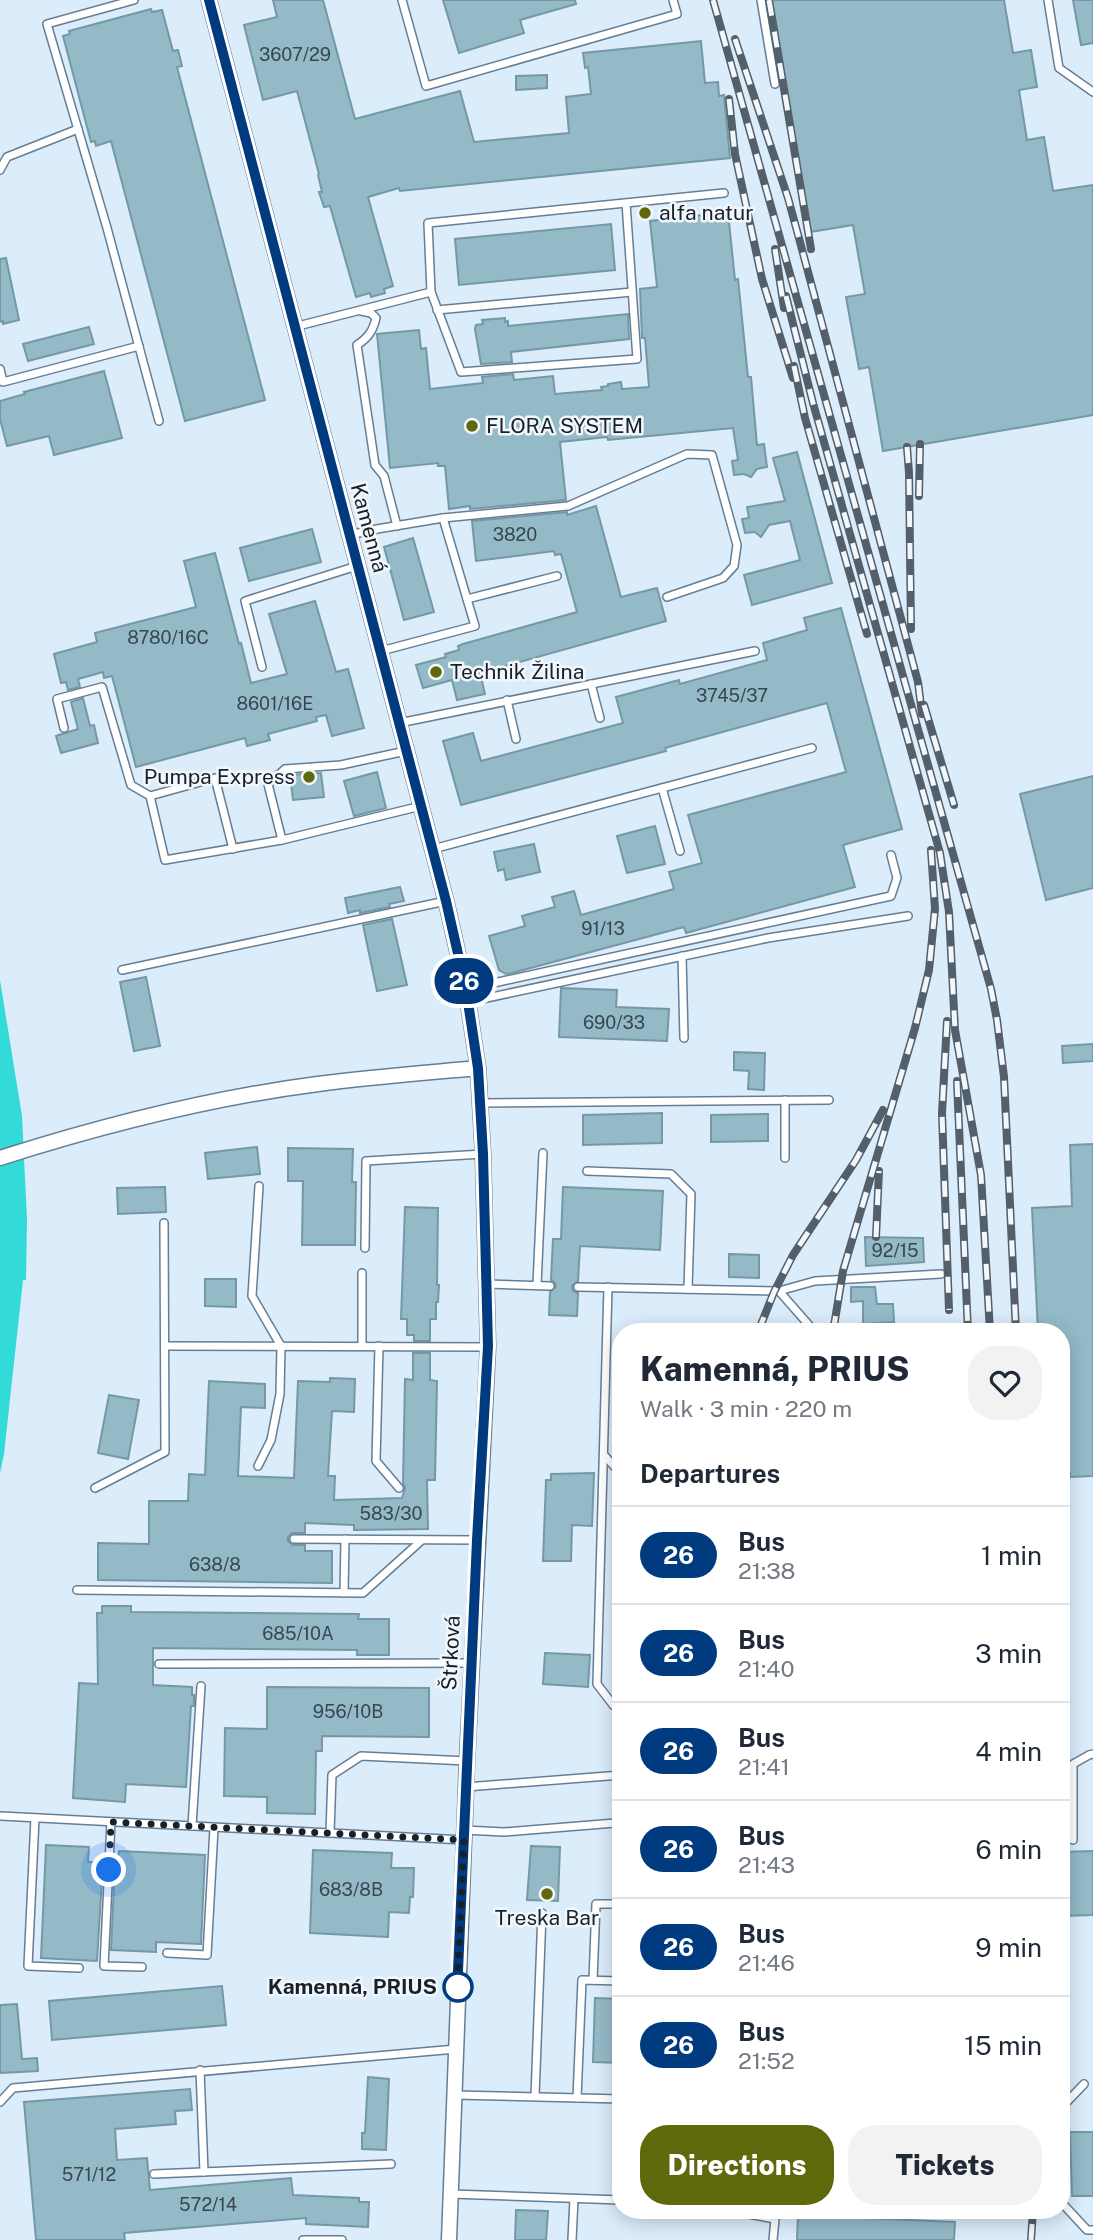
<!DOCTYPE html>
<meta charset="utf-8">
<style>
body{margin:0;font-family:"Public Sans",sans-serif;background:#f2f2f3;color:#1f2937;height:100vh;display:flex;flex-direction:column;font-size:26px;white-space:nowrap}
*{box-sizing:border-box;margin:0}
p{font-size:23px;color:#747a83}
.icon{flex:none;width:38px;height:38px;fill:none;stroke:currentColor;stroke-width:2;stroke-linecap:round;stroke-linejoin:round}
.map{position:relative;flex:1;overflow:hidden}
.sheet{position:absolute;left:612px;top:1323px;width:458px;height:896px;display:flex;flex-direction:column;background:#fff;border-radius:28px;box-shadow:0 4px 18px #0003}
.sheet>*{flex:none}
.badge{padding:0 14px;border-radius:23px;font-size:24px;line-height:46px}
.you{position:absolute;width:35px;height:35px;margin:-18px;border:5px solid #fff;border-radius:50%;background:#1a73e8;box-shadow:0 0 0 10px #1a73e833}
.map>.badge{position:absolute;translate:-50% -50%;box-shadow:0 0 0 4px #fff}
h2{padding:0 28px;font-size:26px;line-height:63px}
.round{display:grid;place-items:center;flex:none;width:74px;height:74px;border-radius:28px;background:#f2f2f3}
.head{display:flex;align-items:center;justify-content:space-between;height:119px;padding:0 28px}
h1{font-size:33px;font-weight:800;line-height:52px}
.action{display:flex;gap:14px;margin-top:auto;padding:14px 28px}
.action a{flex:1;height:80px;border-radius:28px;background:#60680c;color:#fff;font-size:28px;font-weight:800;line-height:80px;text-align:center}
.action a+a{background:#f2f2f3;color:#1f2937}
ul{padding:0;list-style:none}
li{display:flex;align-items:center;gap:21px;height:98px;padding:0 28px;border-top:2px solid #e0e1e3}
li div{flex:1}
li b{display:block;font-size:26px}
li em{font-style:normal}
li .badge{min-width:77px;font-weight:700;text-align:center}
.map>svg:first-child{display:block}
.water{fill:#32dad8}
.building{fill:#94bac7;stroke:#7499a5;stroke-width:2}
.lines{fill:none;stroke-linecap:round;stroke-linejoin:round}
.service-casing{stroke:#657e94;stroke-width:10}
.minor-casing{stroke:#657e94;stroke-width:17}
.service{stroke:#fff;stroke-width:7}
.minor{stroke:#fff;stroke-width:14}
.rail-casing{stroke:#535f6a;stroke-width:8}
.rail{stroke:#f2f7fc;stroke-width:5;stroke-dasharray:16;stroke-linecap:butt}
.line-casing{stroke:#fff;stroke-width:16}
.line{stroke:#003b80;stroke-width:10}
.walk{stroke:#17212a;stroke-width:7;stroke-dasharray:0 12.6}
.poi-dot{fill:#60680c;stroke:#f2f7fc;stroke-width:2.5}
.stop-dot{fill:#fff;stroke:#003b80;stroke-width:3.5}
.labels{text-anchor:middle;stroke-width:5;stroke-linejoin:round;paint-order:stroke}
.number-label{font-size:18px;fill:#364751}
.poi-label{font-size:21px;fill:#17212a;stroke:#f2f7fc;text-anchor:start}
.street-label{font-size:21px;fill:#17212a;stroke:#f2f7fc}
.stop-label{font-size:21px;font-weight:bold;fill:#17212a;stroke:#f2f7fc;text-anchor:end}
</style>
<div class="map">
<svg width="1093" height="2240" viewBox="0 0 1093 2240">
<rect width="100%" height="100%" fill="#dbecfb"/>
<!-- water -->
<polygon class="water" points="0,980 22,1116 27,1220 26,1280 23,1280 4,1454 0,1473"/>
<!-- building -->
<g class="building">
<polygon points="273,0 323,0 355,119 460,91 474,142 569,133 566,97 591,94 588,67 585,68 583,53 701,41 705,83 718,82 719,96 724,95 730,158 400,191 399,188 368,197 393,286 384,289 385,293 371,297 370,293 356,297 330,206 324,207 319,192 322,192 318,175 319,174 297,91 263,100 244,25 277,17"/>
<polygon points="443,0 575,0 576,4 520,20 524,33 459,53"/>
<polygon points="771,0 1004,0 1013,53 1031,50 1035,74 1037,87 1019,90 1027,140 1044,137 1053,191 1093,185 1093,415 883,451 869,367 859,369 846,297 865,294 853,225 810,232"/>
<polygon points="1073,0 1093,0 1093,43 1081,45"/>
<polygon points="151,9 152,12 162,10 173,51 178,50 182,66 177,67 265,400 185,421 111,141 96,146 95,141 91,142 63,36 70,34 69,31"/>
<polygon points="547,75 547,88 516,90 516,76"/>
<polygon points="728,212 735,280 738,279 748,377 751,377 757,445 764,444 767,467 757,469 751,477 744,474 734,475 732,461 738,460 733,428 608,440 607,437 560,442 566,500 470,509 470,506 449,509 445,466 438,466 438,463 390,468 377,334 419,330 421,349 426,348 430,389 483,383 482,377 513,374 514,380 553,376 555,394 602,390 601,387 608,386 608,384 621,382 622,389 649,387 645,338 642,338 640,289 657,287 650,221"/>
<polygon points="611,224 615,270 459,285 455,239"/>
<polygon points="6,258 19,320 3,324 3,321 0,322 0,259"/>
<polygon points="628,314 629,339 511,352 512,362 481,364 475,329 476,325 483,324 482,320 505,318 505,322 508,321 508,326"/>
<polygon points="89,327 94,344 28,361 23,344"/>
<polygon points="104,371 122,438 54,455 49,436 7,446 0,419 0,401 25,394 24,392"/>
<polygon points="797,452 832,583 752,605 744,575 800,560 790,521 769,525 761,537 755,532 745,533 742,519 749,518 747,507 785,501 773,458"/>
<polygon points="596,506 621,597 657,588 666,621 480,673 485,694 457,700 452,680 423,688 416,665 446,657 445,654 459,650 458,646 463,644 577,612 561,554 555,555 554,551 476,561 472,521 567,512 567,515"/>
<polygon points="312,529 321,562 249,581 240,548"/>
<polygon points="413,538 434,612 404,620 384,547"/>
<polygon points="215,553 239,644 241,643 251,683 287,674 269,614 315,601 336,672 348,669 364,728 332,736 326,715 316,717 317,721 268,734 270,740 247,746 245,738 136,767 112,676 104,678 103,672 78,679 80,687 68,690 66,682 61,683 54,654 97,642 95,633 196,607 184,561"/>
<polygon points="841,608 902,829 843,845 855,887 686,933 684,927 512,973 506,974 499,970 489,936 525,926 522,916 555,907 552,897 574,891 581,915 674,889 669,872 702,863 688,815 846,772 827,703 665,748 666,751 461,805 443,741 473,733 481,761 623,723 616,697 679,680 680,684 767,660 763,643 807,630 804,618"/>
<polygon points="83,698 90,726 94,725 98,743 61,753 56,736 78,729 71,702"/>
<polygon points="377,772 386,808 354,816 344,781"/>
<polygon points="321,773 324,797 293,800 290,775"/>
<polygon points="1093,776 1093,888 1046,900 1020,794"/>
<polygon points="655,826 665,864 627,873 617,836"/>
<polygon points="534,844 540,872 506,880 504,869 498,871 494,852"/>
<polygon points="400,887 404,901 389,904 390,907 360,913 360,910 348,913 345,898"/>
<polygon points="392,919 407,985 377,991 363,925"/>
<polygon points="146,977 160,1046 134,1051 120,982"/>
<polygon points="561,988 617,990 616,1007 669,1009 667,1041 559,1037"/>
<polygon points="1093,1044 1093,1061 1063,1063 1062,1046"/>
<polygon points="734,1052 765,1053 764,1090 748,1089 749,1071 734,1070"/>
<polygon points="662,1113 662,1143 583,1145 583,1115"/>
<polygon points="768,1114 768,1141 711,1142 711,1115"/>
<polygon points="1093,1144 1093,1476 1070,1477 1070,1473 1062,1473 1062,1332 1038,1332 1032,1208 1072,1206 1070,1145"/>
<polygon points="257,1147 260,1174 208,1179 205,1153"/>
<polygon points="288,1148 353,1149 352,1182 356,1182 355,1245 302,1245 303,1181 288,1181"/>
<polygon points="165,1187 166,1212 118,1214 117,1188"/>
<polygon points="563,1187 663,1191 660,1250 580,1246 578,1281 572,1286 573,1291 578,1293 577,1316 549,1315 550,1292 556,1287 555,1283 551,1280 553,1239 561,1239"/>
<polygon points="405,1207 438,1208 437,1285 439,1285 438,1302 436,1302 436,1319 430,1319 430,1341 414,1341 414,1335 407,1335 407,1319 401,1319"/>
<polygon points="865,1237 923,1238 924,1262 866,1266"/>
<polygon points="729,1254 759,1255 759,1278 729,1277"/>
<polygon points="205,1279 236,1279 236,1307 205,1306"/>
<polygon points="851,1287 875,1287 877,1304 893,1304 894,1322 863,1324 863,1301 851,1302"/>
<polygon points="413,1353 430,1353 430,1380 437,1381 435,1480 427,1480 428,1529 354,1530 354,1525 305,1523 305,1533 292,1533 288,1537 288,1541 293,1545 305,1545 305,1551 332,1551 332,1583 98,1580 98,1543 149,1544 149,1501 188,1501 189,1474 205,1475 209,1381 265,1384 265,1408 241,1407 238,1476 294,1478 298,1381 330,1382 330,1378 355,1379 354,1412 332,1411 328,1476 335,1476 334,1500 402,1498 405,1488 403,1483 405,1379 413,1380"/>
<polygon points="109,1395 139,1400 128,1459 98,1453"/>
<polygon points="594,1473 592,1526 572,1525 571,1561 543,1561 546,1480 551,1480 551,1474"/>
<polygon points="102,1606 131,1606 131,1612 359,1614 358,1619 389,1619 389,1655 357,1655 357,1650 153,1648 153,1685 192,1687 192,1695 194,1695 194,1706 191,1706 186,1787 126,1784 125,1802 73,1798 79,1683 98,1684 97,1613 102,1613"/>
<polygon points="545,1653 590,1655 588,1687 543,1684"/>
<polygon points="267,1687 429,1688 429,1737 322,1736 322,1751 316,1751 315,1814 267,1813 267,1797 224,1796 225,1728 267,1729"/>
<polygon points="46,1845 89,1847 88,1862 103,1862 97,1961 41,1958"/>
<polygon points="531,1846 560,1847 558,1901 527,1900"/>
<polygon points="313,1850 392,1853 391,1868 414,1868 413,1897 410,1897 409,1913 389,1912 388,1937 310,1933"/>
<polygon points="119,1851 205,1855 201,1944 156,1942 156,1952 111,1950 115,1863 118,1863"/>
<polygon points="1093,1851 1093,1915 1063,1916 1062,1852"/>
<polygon points="222,1986 226,2025 52,2040 49,2001"/>
<polygon points="595,1998 621,1999 621,2063 593,2062"/>
<polygon points="17,2004 22,2059 37,2058 38,2071 0,2073 0,2005"/>
<polygon points="368,2077 389,2079 386,2150 362,2149 362,2133 365,2133"/>
<polygon points="190,2089 192,2110 175,2111 176,2124 115,2129 117,2160 147,2158 150,2190 291,2178 293,2195 359,2198 359,2202 369,2202 368,2227 306,2224 306,2218 124,2233 125,2240 36,2240 24,2102"/>
<polygon points="1070,2132 1093,2132 1093,2196 1072,2196"/>
<polygon points="516,2210 548,2211 546,2240 515,2240"/>
<polygon points="798,2215 955,2222 954,2240 797,2240"/>
</g>
<g class="lines">
<defs>
<g id="service">
<polyline points="134,0 47,24 107,228 159,421"/>
<polyline points="402,0 426,86 677,14 673,0"/>
<polyline points="761,0 775,84"/>
<polyline points="1048,0 1059,68 1093,92"/>
<polyline points="0,170 7,157 78,129"/>
<polyline points="626,203 637,359 461,372 431,292 428,223 724,193"/>
<polyline points="437,310 632,292"/>
<path d="M361 311 371 313 376 318C373 331 368 338 357 345L375 465 384 476 397 526"/>
<polyline points="294,327 431,292"/>
<polyline points="0,369 3,382 139,346"/>
<polyline points="349,535 377,529 443,518 568,506 687,454 712,455 737,545 734,566 723,578 667,597"/>
<polyline points="467,599 557,576"/>
<polyline points="381,651 475,626 443,518"/>
<polyline points="262,667 245,601 357,566"/>
<polyline points="591,684 600,718"/>
<polyline points="507,700 516,739"/>
<polyline points="399,723 755,651"/>
<polyline points="64,728 57,699 102,687 131,785 150,796 165,860 282,840 421,806"/>
<polyline points="662,788 680,851"/>
<polyline points="150,796 215,778 233,849"/>
<polyline points="282,840 268,784 285,769 341,765 406,751"/>
<polyline points="433,849 812,748"/>
<polyline points="682,956 684,1038"/>
<polyline points="122,970 446,901"/>
<polyline points="466,989 891,896 897,878 891,855"/>
<polyline points="468,1002 768,938 908,916"/>
<polyline points="481,1103 829,1100"/>
<polyline points="785,1158 785,1100"/>
<polyline points="587,1171 671,1174 691,1194 688,1289"/>
<polyline points="365,1248 366,1161 483,1154"/>
<polyline points="487,1284 550,1286"/>
<polyline points="537,1285 543,1153"/>
<polyline points="578,1287 779,1291 815,1281 941,1274"/>
<polyline points="608,1287 597,1684 614,1706 621,1707"/>
<polyline points="779,1291 815,1332"/>
<polyline points="165,1346 487,1347"/>
<polyline points="362,1346 362,1273"/>
<polyline points="379,1346 376,1461 399,1488"/>
<polyline points="604,1455 621,1474"/>
<polyline points="258,1466 271,1440 280,1394 281,1346 252,1296 259,1186"/>
<polyline points="95,1488 165,1452 164,1223"/>
<polyline points="294,1539 477,1540"/>
<polyline points="77,1590 363,1593 422,1540"/>
<polyline points="344,1593 345,1539"/>
<polyline points="159,1664 472,1663"/>
<polyline points="466,1787 621,1775"/>
<polyline points="1,1816 464,1840"/>
<polyline points="35,1818 28,1966 79,1968"/>
<polyline points="111,1822 104,1966 142,1967"/>
<polyline points="192,1826 201,1686"/>
<polyline points="464,1830 504,1832 615,1823"/>
<polyline points="330,1833 332,1775 361,1756 467,1761"/>
<polyline points="1073,1840 1073,1764 1089,1755 1093,1754"/>
<polyline points="167,1953 207,1955 214,1828"/>
<polyline points="593,1980 596,1904 621,1904"/>
<polyline points="200,2070 204,2172"/>
<polyline points="455,2095 621,2099"/>
<polyline points="535,2096 542,1913"/>
<polyline points="577,2098 582,1980 621,1981"/>
<polyline points="0,2102 13,2088 456,2049"/>
<polyline points="1062,2107 1084,2084"/>
<polyline points="154,2174 391,2164"/>
<polyline points="451,2194 621,2200"/>
<polyline points="1062,2203 1087,2230 1093,2230"/>
<polyline points="726,2210 775,2219 773,2240"/>
<polyline points="303,2240 342,2240"/>
<polyline points="572,2240 574,2199"/>
</g>
<g id="minor">
<polyline points="209,0 446,901 466,989 478,1068 483,1154 488,1347 467,1761 449,2240"/>
<path d="M0 1158C104 1125 209 1098 318 1084 371 1077 424 1073 478 1068"/>
</g>
</defs>
<!-- service casing -->
<use href="#service" class="service-casing"/>
<!-- minor casing -->
<use href="#minor" class="minor-casing"/>
<!-- service -->
<use href="#service" class="service"/>
<!-- minor -->
<use href="#minor" class="minor"/>
<defs>
<g id="rail">
<polyline points="713,0 991,989 997,1020 1004,1077 1016,1332"/>
<polyline points="769,0 811,249"/>
<polyline points="735,39 788,198 800,242 918,682 922,714"/>
<polyline points="729,99 735,154 762,279 793,378"/>
<polyline points="775,249 784,308"/>
<polyline points="786,296 813,403 940,853 949,912 955,1030 981,1175 990,1332"/>
<polyline points="794,366 805,418 867,634"/>
<polyline points="907,447 909,473 911,629"/>
<polyline points="919,496 920,444"/>
<polyline points="924,705 954,805"/>
<polyline points="947,1021 942,1113 949,1310"/>
<polyline points="957,1081 968,1332"/>
<polyline points="876,1237 879,1171"/>
<polyline points="758,1332 774,1292 793,1255 856,1160 883,1110"/>
<polyline points="833,1332 843,1271 915,1028 929,970 935,909 931,850"/>
<polyline points="1031,2240 1033,2210"/>
</g>
</defs>
<!-- rail casing -->
<use href="#rail" class="rail-casing"/>
<!-- rail -->
<use href="#rail" class="rail"/>
</g>
<g class="lines">
<defs>
<polyline id="line" points="209,0 446,901 466,989 478,1068 483,1154 488,1346 477,1540 457,1994"/>
</defs>
<!-- line casing -->
<use href="#line" class="line-casing"/>
<!-- line -->
<use href="#line" class="line"/>
<!-- walk -->
<polyline class="walk" points="109,1870 111,1822 464,1840 457,1994 458,1987"/>
</g>
<!-- markers -->
<g class="poi-dot">
<circle cx="645" cy="213" r="7"/>
<circle cx="472" cy="426" r="7"/>
<circle cx="436" cy="672" r="7"/>
<circle cx="309" cy="777" r="7"/>
<circle cx="547" cy="1894" r="7"/>
</g>
<circle class="stop-dot" cx="458" cy="1987" r="14"/>
<g class="labels">
<!-- number labels -->
<g class="number-label">
<text x="295" y="61">3607/29</text>
<text x="515" y="541">3820</text>
<text x="168" y="644">8780/16C</text>
<text x="732" y="702">3745/37</text>
<text x="275" y="710">8601/16E</text>
<text x="603" y="935">91/13</text>
<text x="614" y="1029">690/33</text>
<text x="895" y="1257">92/15</text>
<text x="391" y="1520">583/30</text>
<text x="215" y="1571">638/8</text>
<text x="298" y="1640">685/10A</text>
<text x="348" y="1718">956/10B</text>
<text x="351" y="1896">683/8B</text>
<text x="89" y="2181">571/12</text>
<text x="208" y="2211">572/14</text>
</g>
<!-- poi labels -->
<g class="poi-label">
<text x="659" y="220">alfa natur</text>
<text x="486" y="433">FLORA SYSTEM</text>
<text x="450" y="679">Technik Žilina</text>
<text x="295" y="784" text-anchor="end">Pumpa Express</text>
<text x="547" y="1925" text-anchor="middle">Treska Bar</text>
</g>
<!-- street labels -->
<g class="street-label">
<text transform="translate(369 528) rotate(75)" y="7">Kamenná</text>
<text transform="translate(451 1653) rotate(-87)" y="7">Štrková</text>
</g>
<!-- stop labels -->
<g class="stop-label">
<text x="437" y="1994">Kamenná, PRIUS</text>
</g>
</g>
</svg>
<div class="you" style="left:109px;top:1870px"></div>
<b class="badge" style="left:464px;top:981px;background:#003b80;color:#fff">26</b>
<section class="sheet">
<div class="head"><div><h1>Kamenná, PRIUS</h1><p>Walk · 3 min · 220 m</p></div><a class="round"><svg class="icon" aria-label="heart" viewBox="0 0 24 24"><path d="M12 20l-8-8c-3-5 5-10 8-4 3-6 11-1 8 4z"/></svg></a></div>
<h2>Departures</h2>
<ul>
<li><span class="badge" style="background:#003b80;color:#fff">26</span><div><b>Bus</b><p>21:38</p></div><em>1 min</em></li>
<li><span class="badge" style="background:#003b80;color:#fff">26</span><div><b>Bus</b><p>21:40</p></div><em>3 min</em></li>
<li><span class="badge" style="background:#003b80;color:#fff">26</span><div><b>Bus</b><p>21:41</p></div><em>4 min</em></li>
<li><span class="badge" style="background:#003b80;color:#fff">26</span><div><b>Bus</b><p>21:43</p></div><em>6 min</em></li>
<li><span class="badge" style="background:#003b80;color:#fff">26</span><div><b>Bus</b><p>21:46</p></div><em>9 min</em></li>
<li><span class="badge" style="background:#003b80;color:#fff">26</span><div><b>Bus</b><p>21:52</p></div><em>15 min</em></li>
</ul>
<div class="action"><a>Directions</a><a>Tickets</a></div>
</section>
</div>
